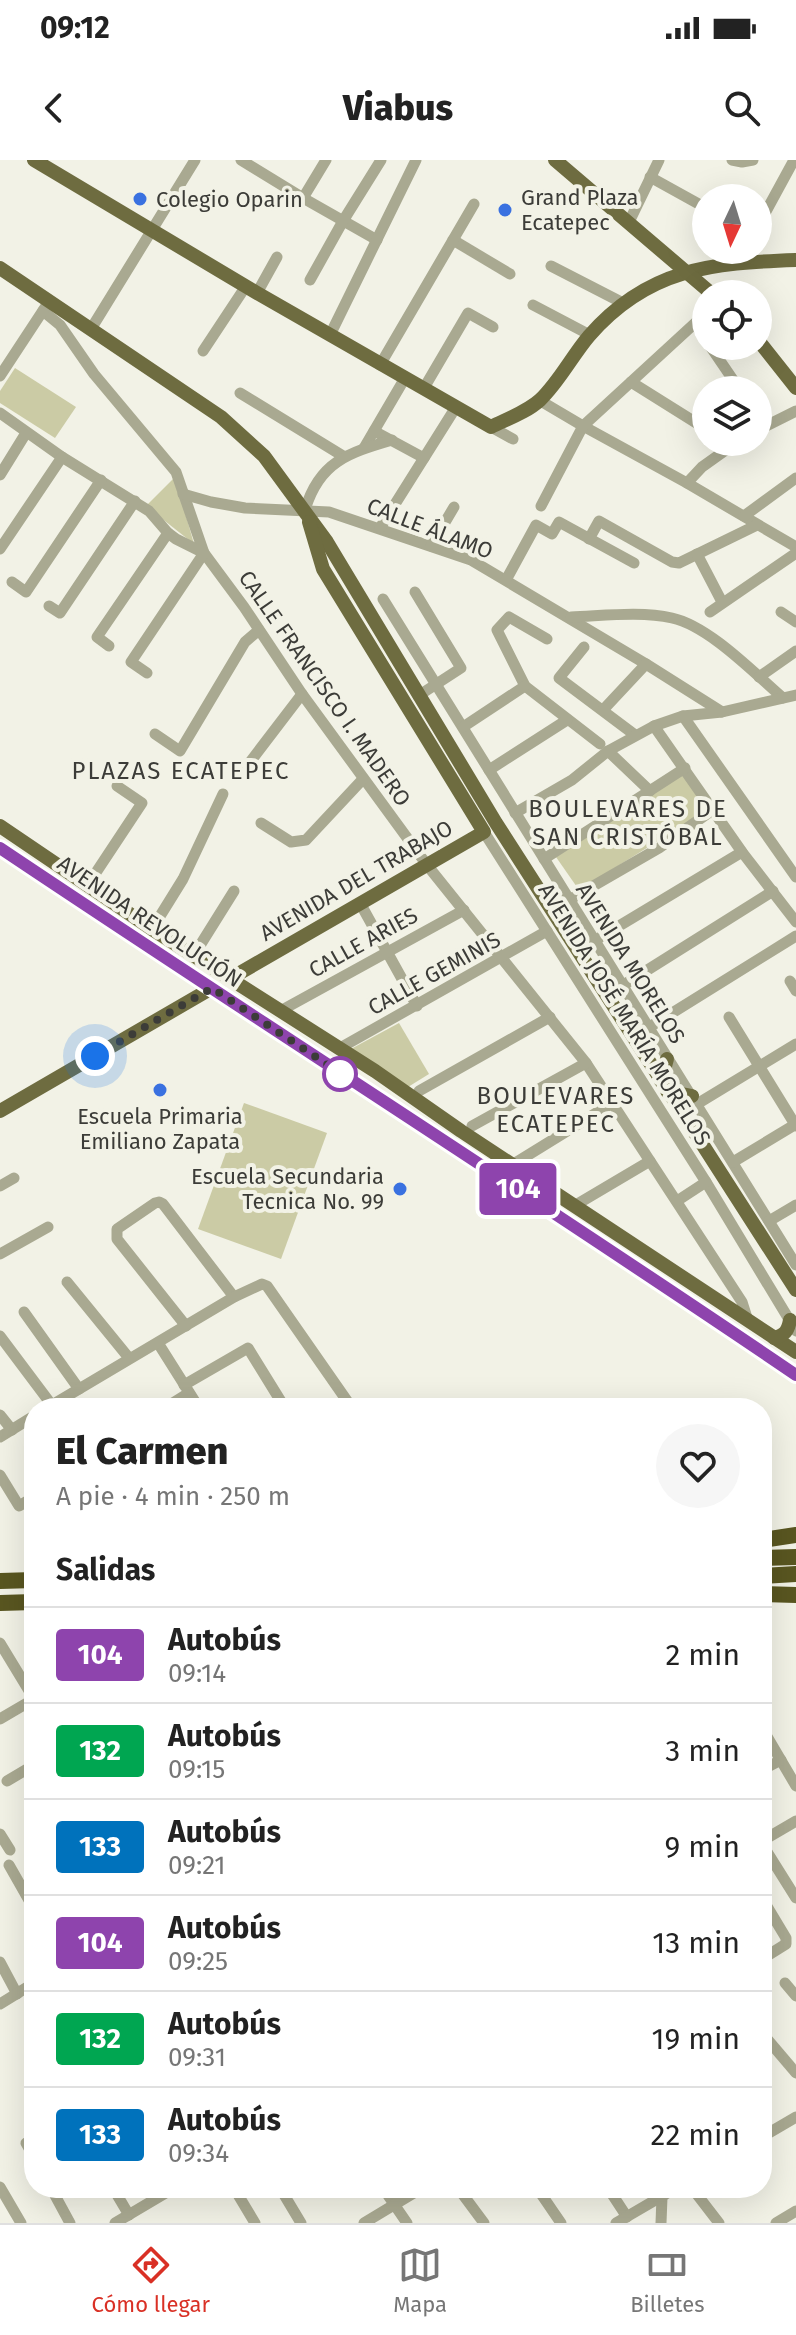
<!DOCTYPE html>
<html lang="es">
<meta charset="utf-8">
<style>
body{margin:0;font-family:"Fira Sans",sans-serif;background:#f6f6f6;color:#222;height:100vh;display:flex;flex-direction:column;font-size:30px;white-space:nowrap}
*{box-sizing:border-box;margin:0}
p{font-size:26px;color:#767676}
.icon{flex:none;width:44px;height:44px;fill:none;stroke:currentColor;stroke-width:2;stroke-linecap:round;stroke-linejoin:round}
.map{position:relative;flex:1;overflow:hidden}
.details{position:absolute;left:24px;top:1238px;width:748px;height:800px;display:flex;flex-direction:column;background:#fff;border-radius:32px;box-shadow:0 8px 32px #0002}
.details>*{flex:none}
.badge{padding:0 16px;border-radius:6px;font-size:28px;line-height:52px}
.needle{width:52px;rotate:184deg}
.tools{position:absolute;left:692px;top:24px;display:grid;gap:16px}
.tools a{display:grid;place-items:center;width:80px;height:80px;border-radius:50%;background:#fff;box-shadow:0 8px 32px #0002;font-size:40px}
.you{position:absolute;width:40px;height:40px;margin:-20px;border:6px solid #fff;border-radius:50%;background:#1a73e8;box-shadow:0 0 0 12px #1a73e833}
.map>.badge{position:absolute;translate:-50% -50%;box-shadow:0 0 0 4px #fff}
h2{padding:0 32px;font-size:30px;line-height:72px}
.round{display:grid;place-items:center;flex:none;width:84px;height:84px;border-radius:42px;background:#f6f6f6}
.summary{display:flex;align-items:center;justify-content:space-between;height:136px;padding:0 32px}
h1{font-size:38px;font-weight:800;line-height:60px}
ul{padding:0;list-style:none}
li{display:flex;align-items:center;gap:24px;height:96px;padding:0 32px;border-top:2px solid #e0e0e0}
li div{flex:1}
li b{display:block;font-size:30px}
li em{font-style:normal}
li .badge{min-width:88px;font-weight:700;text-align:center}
.status{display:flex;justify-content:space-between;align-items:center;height:56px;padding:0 40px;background:#fff;direction:ltr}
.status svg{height:22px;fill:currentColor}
header{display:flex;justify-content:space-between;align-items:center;height:104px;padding:0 32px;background:#fff;font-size:36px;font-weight:800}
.tabs{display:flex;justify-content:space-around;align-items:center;height:112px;border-top:2px solid #e0e0e0;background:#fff;font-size:22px;color:#767676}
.tabs a{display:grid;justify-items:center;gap:4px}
.tabs .selected{color:#d93025}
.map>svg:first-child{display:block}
.green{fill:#cbcba5}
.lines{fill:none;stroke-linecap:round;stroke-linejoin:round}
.minor{stroke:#a9a991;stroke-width:11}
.major{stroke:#6e6c40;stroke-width:14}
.highway{stroke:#595620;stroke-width:16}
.line-casing{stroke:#fff;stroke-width:18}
.line{stroke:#8e44ad;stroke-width:12}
.walk{stroke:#3c3c38;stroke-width:8;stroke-dasharray:0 14.4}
.poi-dot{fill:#3a71e0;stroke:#f2f2e6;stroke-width:3}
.stop-dot{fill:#fff;stroke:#8e44ad;stroke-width:4}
.labels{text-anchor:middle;stroke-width:8;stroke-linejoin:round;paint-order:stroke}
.poi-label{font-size:22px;fill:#3c3c38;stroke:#f2f2e6;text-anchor:start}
.street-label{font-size:22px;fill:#3c3c38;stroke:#f2f2e6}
.neighbourhood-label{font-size:24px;letter-spacing:2px;fill:#3c3c38;stroke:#f2f2e6}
</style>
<div class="status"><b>09:12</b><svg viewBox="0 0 49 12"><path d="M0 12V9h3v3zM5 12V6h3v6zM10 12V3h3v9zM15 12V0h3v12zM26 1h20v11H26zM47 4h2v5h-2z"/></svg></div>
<header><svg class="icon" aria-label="back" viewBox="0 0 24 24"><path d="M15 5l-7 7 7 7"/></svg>Viabus<svg class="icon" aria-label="search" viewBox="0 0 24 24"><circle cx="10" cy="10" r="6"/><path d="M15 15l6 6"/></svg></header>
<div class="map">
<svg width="796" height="2063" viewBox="0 0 796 2063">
<rect width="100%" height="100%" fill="#f2f2e6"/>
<!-- green -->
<g class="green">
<polygon points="15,208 76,247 55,278 0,243 0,231"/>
<polygon points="175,317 194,384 146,346"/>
<polygon points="685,613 708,650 579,730 556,697"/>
<polygon points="399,863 429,914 408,927 349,890"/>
<polygon points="244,943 327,973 281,1099 198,1069"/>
</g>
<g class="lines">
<!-- minor -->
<g class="minor">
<polyline points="241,0 303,38 377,80"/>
<polyline points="732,0 742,2 753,0"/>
<polyline points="650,17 706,48"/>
<polyline points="303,38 326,0"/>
<polyline points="629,62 659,0"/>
<polyline points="758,66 794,0"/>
<polyline points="453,80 510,114"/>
<polyline points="551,106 623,143"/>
<polyline points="310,120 343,61 381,0"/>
<polyline points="257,133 277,97"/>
<polyline points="533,145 590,175"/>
<polyline points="43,151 60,165 94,214 176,312 204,393 244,447 302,534 427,705 586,903 742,1142 748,1161"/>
<polyline points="695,164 706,180"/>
<polyline points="91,169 195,0"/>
<polyline points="330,175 416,0"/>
<polyline points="710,186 740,230"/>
<polyline points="203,191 246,126"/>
<polyline points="380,205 474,44"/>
<polyline points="0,216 46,146"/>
<polyline points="631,222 706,269"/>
<polyline points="424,228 468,153 493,167"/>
<polyline points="240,233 343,296"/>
<polyline points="539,240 583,266 687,323 796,387"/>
<polyline points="0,253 62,297 149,351 168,373 176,379 204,393 131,502 147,513"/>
<polyline points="491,267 513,279"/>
<polyline points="758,270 796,251"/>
<polyline points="374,271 424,298"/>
<polyline points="364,288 405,218"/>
<polyline points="0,315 26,273"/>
<polyline points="687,323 702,307 737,282"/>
<polyline points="183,334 211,342 245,348 329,352 471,400 646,504 722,552"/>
<polyline points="541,346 583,266 706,153"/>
<path d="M305 350C319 302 348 293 392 280"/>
<polyline points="744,356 796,318"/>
<polyline points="380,368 456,247"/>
<polyline points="589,379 599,361 672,402 679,403 757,365"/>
<polyline points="431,386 454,347"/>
<polyline points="0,389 62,297"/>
<polyline points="697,394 722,442"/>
<polyline points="506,420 536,365 552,374 559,362 634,403"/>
<polyline points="12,422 26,432 101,320"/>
<polyline points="415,432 461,508 418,536"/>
<polyline points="383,439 796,1105"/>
<polyline points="49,446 60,453 135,341"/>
<polyline points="710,452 796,393"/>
<polyline points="781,452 796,462"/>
<path d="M571 457C602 456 641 451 672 458 709 466 754 513 783 538"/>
<polyline points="547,479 509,457 497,470 525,526 600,584"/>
<polyline points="109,486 97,477 168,373"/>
<polyline points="584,487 559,518 635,575"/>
<polyline points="759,517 796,491"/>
<polyline points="603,550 646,504"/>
<polyline points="683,556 796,717"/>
<polyline points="654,566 742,692 796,762"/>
<polyline points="463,567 525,526"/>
<polyline points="155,574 180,591 245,482 259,470"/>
<polyline points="608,591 650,631"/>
<polyline points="247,606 302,534"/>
<polyline points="489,610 567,560"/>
<polyline points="515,653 572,620 608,591 654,566 683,556 722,552 796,535"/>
<polyline points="261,663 291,682 306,680 363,619"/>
<polyline points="484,672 706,1022 796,1171"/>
<polyline points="544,699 685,608"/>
<polyline points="77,716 89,717 95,714 142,643 117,626"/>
<polyline points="569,740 659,688 714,649"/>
<polyline points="360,743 417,846"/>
<polyline points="152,769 183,719 223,634"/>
<polyline points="594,781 742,692"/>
<polyline points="194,795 234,731"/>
<polyline points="790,821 796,831"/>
<polyline points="622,826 773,731"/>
<polyline points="282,850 464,750"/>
<polyline points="729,857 796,966"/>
<polyline points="648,868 796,776"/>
<polyline points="340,888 547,771"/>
<polyline points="419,931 550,857"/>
<polyline points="697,944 796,884"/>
<polyline points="472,966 586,903"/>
<polyline points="733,1002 796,964"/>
<polyline points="512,1005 614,942"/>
<polyline points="0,1026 14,1018"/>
<polyline points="677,1041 706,1022"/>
<polyline points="574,1046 650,1001"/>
<polyline points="769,1061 796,1045"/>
<polyline points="0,1094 48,1067"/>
<polyline points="67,1122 129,1198"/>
<polyline points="24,1152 79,1229"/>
<polyline points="186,1166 117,1079 117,1069 155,1043 159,1042 163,1044 234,1137"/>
<polyline points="0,1176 54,1248"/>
<polyline points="158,1183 199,1248"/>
<polyline points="184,1225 248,1188 285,1248"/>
<polyline points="47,1248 234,1137 262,1124 267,1126 352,1248"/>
<polyline points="165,1248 189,1233"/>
<polyline points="0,1255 12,1270"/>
<polyline points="0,1277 34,1256"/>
<polyline points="0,1315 19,1346 34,1337"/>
<polyline points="0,1483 34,1539"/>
<polyline points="0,1559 34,1539"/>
<polyline points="762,1568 796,1626"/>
<polyline points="762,1610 781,1600"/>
<polyline points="7,1621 34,1605"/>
<polyline points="33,1659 34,1658"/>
<polyline points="0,1674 10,1690"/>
<polyline points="762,1681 796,1661"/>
<polyline points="762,1684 796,1738"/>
<polyline points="9,1705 34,1749"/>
<polyline points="762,1738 786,1778 786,1784 762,1799"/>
<polyline points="0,1802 17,1834"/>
<polyline points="785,1823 796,1836"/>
<polyline points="0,1844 34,1823"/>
<polyline points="762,1873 796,1913"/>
<polyline points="762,1977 796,1957"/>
<polyline points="26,1983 34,1997"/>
<polyline points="0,2027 21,2063"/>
<polyline points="51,2028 70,2063"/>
<polyline points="113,2028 129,2055"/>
<polyline points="234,2028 255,2063"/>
<polyline points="280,2028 301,2063"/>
<polyline points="383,2028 407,2063"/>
<polyline points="458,2028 484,2063"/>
<polyline points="537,2028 561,2063"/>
<polyline points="608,2028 627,2057"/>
<polyline points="655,2028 662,2037 661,2063"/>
<polyline points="692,2028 719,2063"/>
<polyline points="115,2063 174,2028"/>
<polyline points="364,2063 422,2028"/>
<polyline points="616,2063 676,2028"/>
<polyline points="776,2063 796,2051"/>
</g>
<!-- major -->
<g class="major">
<path d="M34 0 257 133 491 267C507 259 527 252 540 240 559 222 572 196 589 176 648 108 712 103 796 100"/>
<polyline points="555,0 712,134"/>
<polyline points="0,108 221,257 264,296 327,382 496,663 796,1130"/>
<polyline points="758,180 796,228"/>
<polyline points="0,666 152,769 375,911 461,971 796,1192"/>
<path d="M0 688C264 865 534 1035 796 1215"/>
<polyline points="231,818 484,672 323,409 309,362"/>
<polyline points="661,921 667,899"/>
<polyline points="667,931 692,936"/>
<polyline points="0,951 212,828"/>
<path d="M774 1178C785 1175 788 1171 790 1160"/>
</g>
<!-- highway -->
<g class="highway">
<polyline points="762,1380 796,1375"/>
<polyline points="762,1398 796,1397"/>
<polyline points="762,1416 796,1414"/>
<polyline points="0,1421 34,1420"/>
<polyline points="762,1434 796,1435"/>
<polyline points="0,1443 34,1442"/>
</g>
</g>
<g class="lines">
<defs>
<path id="line" d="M0 688C264 865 533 1036 796 1215"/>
</defs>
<!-- line casing -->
<use href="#line" class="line-casing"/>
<!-- line -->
<use href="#line" class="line"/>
<!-- walk -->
<polyline class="walk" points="95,896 212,828 343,915 340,914"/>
</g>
<!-- markers -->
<g class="poi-dot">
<circle cx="140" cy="39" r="8"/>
<circle cx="505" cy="50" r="8"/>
<circle cx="160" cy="930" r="8"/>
<circle cx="400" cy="1029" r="8"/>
</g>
<circle class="stop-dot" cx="340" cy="914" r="16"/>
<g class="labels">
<!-- poi labels -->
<g class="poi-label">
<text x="521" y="45">Grand Plaza<tspan x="521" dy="25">Ecatepec</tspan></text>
<text x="156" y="47">Colegio Oparin</text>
<text x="160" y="964" text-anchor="middle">Escuela Primaria<tspan x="160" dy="25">Emiliano Zapata</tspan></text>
<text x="384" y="1024" text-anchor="end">Escuela Secundaria<tspan x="384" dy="25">Tecnica No. 99</tspan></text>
</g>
<!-- street labels -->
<g class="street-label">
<text transform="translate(430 368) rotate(21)" y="8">CALLE ÁLAMO</text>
<text transform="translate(325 528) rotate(55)" y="8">CALLE FRANCISCO I. MADERO</text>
<text transform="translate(356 720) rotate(-30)" y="8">AVENIDA DEL TRABAJO</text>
<text transform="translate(150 761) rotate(34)" y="8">AVENIDA REVOLUCIÓN</text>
<text transform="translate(363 782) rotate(-29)" y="8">CALLE ARIES</text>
<text transform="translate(631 803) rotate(58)" y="8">AVENIDA MORELOS</text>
<text transform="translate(434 813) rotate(-29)" y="8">CALLE GEMINIS</text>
<text transform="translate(625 854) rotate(58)" y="8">AVENIDA JOSÉ MARÍA MORELOS</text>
</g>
<!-- neighbourhood labels -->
<g class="neighbourhood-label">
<text x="181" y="619">PLAZAS ECATEPEC</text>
<text x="628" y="657">BOULEVARES DE<tspan x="628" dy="28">SAN CRISTÓBAL</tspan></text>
<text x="556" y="944">BOULEVARES<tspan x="556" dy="28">ECATEPEC</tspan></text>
</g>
</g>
</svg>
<div class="tools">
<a><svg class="needle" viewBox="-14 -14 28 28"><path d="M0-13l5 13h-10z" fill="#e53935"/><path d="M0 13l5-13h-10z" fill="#767676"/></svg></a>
<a><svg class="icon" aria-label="locate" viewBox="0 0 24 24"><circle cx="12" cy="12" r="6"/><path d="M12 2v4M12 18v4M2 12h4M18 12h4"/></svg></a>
<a><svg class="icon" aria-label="layers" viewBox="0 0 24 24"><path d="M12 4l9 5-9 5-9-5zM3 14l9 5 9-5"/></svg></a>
</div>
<div class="you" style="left:95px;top:896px"></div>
<b class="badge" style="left:518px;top:1029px;background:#8e44ad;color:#fff">104</b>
<section class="details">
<div class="summary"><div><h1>El Carmen</h1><p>A pie · 4 min · 250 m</p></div><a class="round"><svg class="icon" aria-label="heart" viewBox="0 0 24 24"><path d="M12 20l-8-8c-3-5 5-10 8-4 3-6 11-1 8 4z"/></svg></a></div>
<h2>Salidas</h2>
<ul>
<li><span class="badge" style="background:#8e44ad;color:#fff">104</span><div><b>Autobús</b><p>09:14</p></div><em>2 min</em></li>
<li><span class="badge" style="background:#00a651;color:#fff">132</span><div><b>Autobús</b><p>09:15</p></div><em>3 min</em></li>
<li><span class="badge" style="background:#0072bc;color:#fff">133</span><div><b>Autobús</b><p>09:21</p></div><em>9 min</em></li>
<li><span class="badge" style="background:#8e44ad;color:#fff">104</span><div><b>Autobús</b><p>09:25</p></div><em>13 min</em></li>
<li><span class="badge" style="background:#00a651;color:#fff">132</span><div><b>Autobús</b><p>09:31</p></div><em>19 min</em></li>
<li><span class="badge" style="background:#0072bc;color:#fff">133</span><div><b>Autobús</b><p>09:34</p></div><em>22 min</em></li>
</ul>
</section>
</div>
<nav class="tabs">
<a class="selected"><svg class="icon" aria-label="directions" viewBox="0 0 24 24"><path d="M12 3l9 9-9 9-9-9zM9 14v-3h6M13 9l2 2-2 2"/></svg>Cómo llegar</a>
<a><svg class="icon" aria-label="map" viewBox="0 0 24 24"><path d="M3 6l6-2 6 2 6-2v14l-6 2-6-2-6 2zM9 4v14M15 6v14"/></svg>Mapa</a>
<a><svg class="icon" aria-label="tickets" viewBox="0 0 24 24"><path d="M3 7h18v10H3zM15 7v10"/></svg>Billetes</a>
</nav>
